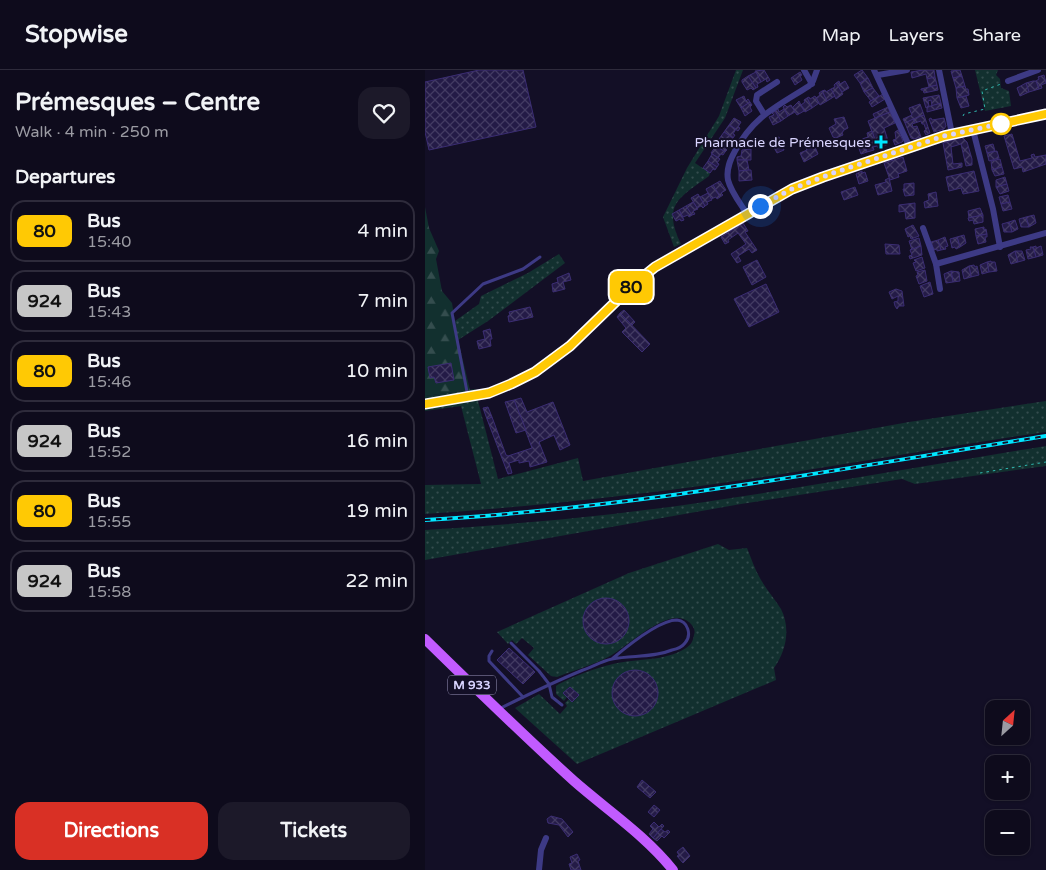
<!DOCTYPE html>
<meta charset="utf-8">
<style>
body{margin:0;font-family:"Varela Round",sans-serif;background:#1c1929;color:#f1f3f6;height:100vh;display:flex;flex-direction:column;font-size:19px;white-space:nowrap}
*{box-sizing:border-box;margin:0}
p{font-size:16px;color:#9b9ba3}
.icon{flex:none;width:28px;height:28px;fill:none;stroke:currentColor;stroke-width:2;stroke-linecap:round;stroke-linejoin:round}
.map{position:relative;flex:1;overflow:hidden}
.drawer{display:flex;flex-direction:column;background:#0e0b1c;width:425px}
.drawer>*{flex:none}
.badge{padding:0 10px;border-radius:8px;font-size:18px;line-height:32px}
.needle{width:32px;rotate:27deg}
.controls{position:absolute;left:560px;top:630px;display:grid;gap:10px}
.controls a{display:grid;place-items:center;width:45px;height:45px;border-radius:10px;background:#0e0b1c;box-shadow:0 1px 4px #0004,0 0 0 1px #2e2b3b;font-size:25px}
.you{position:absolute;width:25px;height:25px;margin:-12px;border:4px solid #fff;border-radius:50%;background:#1a73e8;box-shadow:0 0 0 8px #1a73e833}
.map>.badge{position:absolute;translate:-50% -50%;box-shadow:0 0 0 2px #fff}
h2{padding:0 15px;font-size:19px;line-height:45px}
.round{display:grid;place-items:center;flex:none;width:52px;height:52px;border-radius:15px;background:#1c1929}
.overview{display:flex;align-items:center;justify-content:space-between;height:85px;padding:0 15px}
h1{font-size:24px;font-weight:700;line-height:38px}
.action{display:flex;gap:10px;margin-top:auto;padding:10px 15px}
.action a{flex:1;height:58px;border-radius:15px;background:#d93025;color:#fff;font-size:20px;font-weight:700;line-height:58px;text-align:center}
.action a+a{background:#1c1929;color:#f1f3f6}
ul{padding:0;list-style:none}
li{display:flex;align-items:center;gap:15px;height:62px;margin:0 10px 8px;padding:0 5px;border:2px solid #2e2b3b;border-radius:15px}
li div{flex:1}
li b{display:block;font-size:19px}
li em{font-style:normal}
li .badge{min-width:55px;font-weight:700;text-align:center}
header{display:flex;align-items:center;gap:30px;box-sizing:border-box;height:70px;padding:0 25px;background:#0e0b1c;border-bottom:1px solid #2e2b3b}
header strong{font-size:24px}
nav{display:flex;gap:28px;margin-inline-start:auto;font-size:18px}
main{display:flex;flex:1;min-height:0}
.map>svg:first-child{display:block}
.grass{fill:url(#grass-dots)}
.forest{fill:url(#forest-firs)}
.building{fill:url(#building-cross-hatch);stroke:#3b2d73}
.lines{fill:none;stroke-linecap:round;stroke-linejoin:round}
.path{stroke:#2fb8b0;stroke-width:1;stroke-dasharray:2.5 4;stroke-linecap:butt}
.service{stroke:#3d3a85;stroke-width:3}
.minor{stroke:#3d3a85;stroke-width:6}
.tertiary{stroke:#3d3a85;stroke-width:8}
.primary{stroke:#c25bff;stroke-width:10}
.rail-casing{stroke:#00e5ff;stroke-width:4}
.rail{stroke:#130f26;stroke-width:2;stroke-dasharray:5.5;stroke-linecap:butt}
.line-casing{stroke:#fff;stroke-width:11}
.line{stroke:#ffc904;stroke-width:8}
.walk{stroke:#d9d4ff;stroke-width:5;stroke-dasharray:0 9}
.stop-dot{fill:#fff;stroke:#ffc904;stroke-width:2.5}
.poi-dot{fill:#00e5ff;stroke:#130f26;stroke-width:2}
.labels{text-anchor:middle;stroke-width:4;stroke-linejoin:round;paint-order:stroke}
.shield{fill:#130f26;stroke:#9e99be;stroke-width:1}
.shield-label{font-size:12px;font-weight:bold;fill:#d9d4ff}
.poi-label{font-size:14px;fill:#d9d4ff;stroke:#130f26;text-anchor:end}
</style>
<header>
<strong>Stopwise</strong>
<nav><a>Map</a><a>Layers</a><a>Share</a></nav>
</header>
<main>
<section class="drawer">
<div class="overview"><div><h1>Prémesques – Centre</h1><p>Walk · 4 min · 250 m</p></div><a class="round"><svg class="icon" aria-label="heart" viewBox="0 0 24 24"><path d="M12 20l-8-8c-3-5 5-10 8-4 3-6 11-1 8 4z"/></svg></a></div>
<h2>Departures</h2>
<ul>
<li><span class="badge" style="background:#ffc904;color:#111">80</span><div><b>Bus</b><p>15:40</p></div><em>4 min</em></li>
<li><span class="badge" style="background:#c6c6c6;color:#111">924</span><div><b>Bus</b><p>15:43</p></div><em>7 min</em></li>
<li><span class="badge" style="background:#ffc904;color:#111">80</span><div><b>Bus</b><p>15:46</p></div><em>10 min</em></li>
<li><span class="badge" style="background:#c6c6c6;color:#111">924</span><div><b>Bus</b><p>15:52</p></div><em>16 min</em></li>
<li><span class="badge" style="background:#ffc904;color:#111">80</span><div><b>Bus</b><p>15:55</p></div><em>19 min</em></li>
<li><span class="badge" style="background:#c6c6c6;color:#111">924</span><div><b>Bus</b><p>15:58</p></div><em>22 min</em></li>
</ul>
<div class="action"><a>Directions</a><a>Tickets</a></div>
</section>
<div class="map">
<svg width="621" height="800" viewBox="0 0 621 800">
<defs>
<pattern id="grass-dots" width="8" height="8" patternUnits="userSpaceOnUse" patternTransform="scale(1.25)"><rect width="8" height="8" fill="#12302f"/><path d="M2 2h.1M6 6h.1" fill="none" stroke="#344d4e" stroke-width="1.8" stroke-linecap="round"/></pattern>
<pattern id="forest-firs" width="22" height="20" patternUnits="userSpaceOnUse" patternTransform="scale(1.25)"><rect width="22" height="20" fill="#12302f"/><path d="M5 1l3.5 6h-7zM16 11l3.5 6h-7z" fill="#344d4e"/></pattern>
<pattern id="building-cross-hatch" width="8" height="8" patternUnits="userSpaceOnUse" patternTransform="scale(1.25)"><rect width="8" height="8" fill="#241b47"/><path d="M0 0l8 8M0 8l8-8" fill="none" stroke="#433b63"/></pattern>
</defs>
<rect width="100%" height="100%" fill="#130f26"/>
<!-- grass -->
<g class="grass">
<path d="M311 0H318L300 48 270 93 285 103 284 106C254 128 237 134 256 174L249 177 238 147 262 98 294 46Z"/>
<polygon points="550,0 573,0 571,5 575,9 576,18 584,21 586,36 560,41"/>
<polygon points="134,184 140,193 63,251 33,270 30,251 54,234 56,226 103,203"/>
<path d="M50 319 73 409 153 388 158 411 484 352 621 331V362C529 375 437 392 345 406 231 423 116 436 0 444V415L56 414 36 336 0 341V326Z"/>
<path d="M621 376V396L490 414 477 409 316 434 0 490V460C63 456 126 451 188 444 333 427 477 399 621 376Z"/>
<path d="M293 474 304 480 322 478C326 488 330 500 336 510 342 520 350 529 356 539 366 559 361 581 349 598L351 610 152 694 90 638 114 624 135 644 142 636 140 633 144 629 148 632 154 625 144 617 139 623 142 627 139 631 131 624V616L134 614C150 606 170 598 188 594 212 588 239 592 261 578 266 575 268 571 269 565 271 560 268 556 264 552 244 535 203 576 185 586 169 595 149 600 132 607L126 606 103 585 109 578 97 568 91 574 87 570 83 574 72 562 204 503Z"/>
</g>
<!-- forest -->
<polygon class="forest" points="0,137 4,158 14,181 11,189 17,221 27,233 33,270 45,320 0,326"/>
<!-- building -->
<g class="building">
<polygon points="54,0 98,0 111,57 4,80 0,62 0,12"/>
<polygon points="339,0 345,10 342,12 341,9 336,12 330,1"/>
<polygon points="437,0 443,8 435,13 429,5"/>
<polygon points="498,0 509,0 510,7 502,9 501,4 487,8 486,2"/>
<polygon points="535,0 537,6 528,8 526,1"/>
<polygon points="331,2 336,12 332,14 333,17 331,18 323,6"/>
<polygon points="375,2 377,5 375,6 377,10 370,15 366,8"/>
<polygon points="619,5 621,13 616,15 617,18 614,19 611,11 614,9 613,7"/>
<polygon points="323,6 331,18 328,20 326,18 322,20 317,12 317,10"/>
<polygon points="537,6 540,16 531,18 528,8"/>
<polygon points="510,7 512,15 504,17 502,9"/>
<polygon points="443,8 448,18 439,22 435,13"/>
<polygon points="414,11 415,14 420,11 424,18 417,22 411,13"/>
<polygon points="608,11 611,11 614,19 604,22 601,13"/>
<polygon points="411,13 418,24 411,29 406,19 410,17 409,15"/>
<polygon points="601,13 604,22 595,26 592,18"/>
<polygon points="512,15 513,20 499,23 498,20 496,20 496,19"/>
<polygon points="540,16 541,19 543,19 544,25 532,28 531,18"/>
<polygon points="448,18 454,26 446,31 439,22"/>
<polygon points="406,19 410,26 402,31 397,21 400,20 401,22"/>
<polygon points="397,21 402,31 395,35 391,28 395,25 394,23"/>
<polygon points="458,24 460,29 447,37 444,32"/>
<polygon points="514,25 516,33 507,36 506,30 503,31 504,36 501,38 498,28"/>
<polygon points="319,26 321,31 323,29 325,32 316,38 311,30"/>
<polygon points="390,26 394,33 387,38 382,28 384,27 385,29"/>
<polygon points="541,26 544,36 536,38 532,28"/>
<polygon points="382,28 387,38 380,42 376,35 380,32 379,30"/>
<polygon points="374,31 379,41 372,45 367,38"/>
<polygon points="325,32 327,35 325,37 327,41 320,46 316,38"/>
<polygon points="516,33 517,38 502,42 502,37"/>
<polygon points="495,34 499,45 480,53 478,49 487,45 484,38"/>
<polygon points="360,35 362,37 366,35 370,42 363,46 358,37"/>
<polygon points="463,37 465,42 450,48 448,44"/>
<polygon points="353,39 354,42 359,39 363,46 356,51 350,41"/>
<polygon points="350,41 356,51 348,55 344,47 349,45 347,43"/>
<polygon points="465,42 470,53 459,58 464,74 453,78 443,51"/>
<polygon points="499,45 505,63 501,65 499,61 501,60 499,54 497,54 496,51 490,53 488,49"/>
<polygon points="419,47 423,58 419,60 417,63 418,65 411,68 408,67 404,58 411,54 409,49"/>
<polygon points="309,48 316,52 313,57 315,58 313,61 304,55"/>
<polygon points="506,48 507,50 519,48 521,56 519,59 509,62 504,49"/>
<polygon points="488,49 490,53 487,54 488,57 492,56 496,67 489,69 486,68 480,53"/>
<polygon points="304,55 311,59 308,64 310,65 308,68 299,62"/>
<polygon points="473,60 478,71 477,72 470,75 468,70 471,69 470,62"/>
<polygon points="447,61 452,76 448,77 449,80 442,82 437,69 443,67 442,63"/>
<polygon points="299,62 308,68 306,71 304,69 301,73 294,69"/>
<polygon points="587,64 595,91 607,88 606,85 609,84 610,87 621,85 621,94 598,102 597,97 589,99 579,66"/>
<polygon points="354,67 359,80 352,83 345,70"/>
<polygon points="537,67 542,72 547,89 547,95 541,96 536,74 526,77 528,94 537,93 537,97 523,100 518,73"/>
<polygon points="296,70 303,74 300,78 302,80 300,82 291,76"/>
<polygon points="438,71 442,82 436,84 432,73"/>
<polygon points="388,72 393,84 379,92 375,83 382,80 380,76"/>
<polygon points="568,74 570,81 562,83 560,76"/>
<polygon points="291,76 300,82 298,85 296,84 293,88 286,83"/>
<polygon points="326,79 326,90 312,90 312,87 316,86 317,80"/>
<polygon points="572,81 574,88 564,91 562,83"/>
<polygon points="287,84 295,89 292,93 294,94 292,97 283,91"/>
<polygon points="478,87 482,101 473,104 474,107 465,110 459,93"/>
<polygon points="575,89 577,97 567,100 566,91"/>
<polygon points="312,90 322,90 324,100 314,101"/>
<polygon points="283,91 292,97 290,100 288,99 285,103 278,98"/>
<polygon points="577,97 579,104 570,106 567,100"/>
<polygon points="324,100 326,100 327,110 314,111 314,101"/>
<polygon points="437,101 437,103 440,102 443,111 434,114 431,104"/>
<polygon points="549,101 554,121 538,124 536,118 524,121 521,107"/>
<polygon points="580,107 582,114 571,117 571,110"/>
<polygon points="464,108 467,121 453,125 450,115 461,112 460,110"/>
<polygon points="295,111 301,120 296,123 298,125 295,127 288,115"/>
<polygon points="489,113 489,125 480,126 478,119 479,119 479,114"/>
<polygon points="582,114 584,121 575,124 571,117"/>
<polygon points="288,115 295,127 292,129 291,127 286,129 281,119"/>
<polygon points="430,117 433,125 419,130 416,122"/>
<polygon points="511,122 513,136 500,138 499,132 504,130 503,124"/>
<polygon points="283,123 287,130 282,132 283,134 280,136 275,127"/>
<polygon points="273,124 280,136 278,138 276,136 272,138 266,128"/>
<polygon points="583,125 585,132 576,134 574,127"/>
<polygon points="268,132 273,139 268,141 270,144 267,145 261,136"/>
<polygon points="585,132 587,139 578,141 576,134"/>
<polygon points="490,133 490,148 481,149 480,141 474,142 474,135"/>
<polygon points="261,136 267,145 264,147 263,145 258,147 254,140"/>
<polygon points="555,138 558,145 544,148 543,141"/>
<polygon points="254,140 259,150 256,151 255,149 251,151 247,144"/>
<polygon points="558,145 558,152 549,154 548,150 544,151 543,148"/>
<polygon points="609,145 611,153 604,157 601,147"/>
<polygon points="601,147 604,157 596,157 594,149"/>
<polygon points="590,150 593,159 587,162 584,152"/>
<polygon points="584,152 587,162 579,162 577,154"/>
<polygon points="318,153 323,161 320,162 332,180 327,183 324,179 313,186 316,191 312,193 306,184 321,174 313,163 303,170 304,172 300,174 296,167"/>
<polygon points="488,155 494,166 486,169 485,166 483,167 480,159"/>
<polygon points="559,157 559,160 561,159 562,164 551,166 550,159"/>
<polygon points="562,164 562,167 560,167 561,172 553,174 551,166"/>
<polygon points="539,165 541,173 535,177 532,167"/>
<polygon points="520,167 523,176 520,177 521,179 516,180 513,170"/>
<polygon points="532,167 535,177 531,179 530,177 527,178 525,169"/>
<polygon points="494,168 496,176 485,180 487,180 484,171"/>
<polygon points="513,170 516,180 512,181 512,179 509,180 506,172"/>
<polygon points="460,174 474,175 475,184 461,184"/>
<polygon points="496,176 497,185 485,189 484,186 487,185 485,180"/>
<polygon points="611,176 611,178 616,176 618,185 611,187 608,177"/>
<polygon points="605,177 608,177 611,187 603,189 601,180 606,179"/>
<polygon points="590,181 593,192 586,194 583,185"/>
<polygon points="590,181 597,181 600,190 593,192"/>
<polygon points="497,187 500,198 491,201 488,193 491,192 489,190"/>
<polygon points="332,190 341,207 327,215 318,197"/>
<polygon points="566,191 566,192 570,192 572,201 564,202 562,192"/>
<polygon points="562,192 564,202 557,204 555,195"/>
<polygon points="549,195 550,197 552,196 554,205 546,207 544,196"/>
<polygon points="544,196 546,207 539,209 537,200"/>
<polygon points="500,200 502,211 494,214 491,206 493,205 492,202"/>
<polygon points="526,201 534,202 535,211 528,212"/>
<polygon points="526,201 528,212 521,213 519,204"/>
<polygon points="144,203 146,210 138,212 140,219 128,222 127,214 133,212 132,208"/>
<polygon points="505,212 508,224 499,227 495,216"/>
<polygon points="341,214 354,242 324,257 309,229"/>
<polygon points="471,219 477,221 479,236 474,236 472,239 470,236 469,232 473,231 473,226 467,229 464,222"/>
<polygon points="105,237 108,247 84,252 83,246 85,245 84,242"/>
<polygon points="199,240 210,252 207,255 195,243"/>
<polygon points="195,243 225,274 217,282 197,262 201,258 192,247"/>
<polygon points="65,259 67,269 65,269 66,276 54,279 52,271 60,269 58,261"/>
<polygon points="26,293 29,310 11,313 9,307 5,308 3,297"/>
<polygon points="96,328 102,342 128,332 145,375 135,380 129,365 114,372 122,392 105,397 104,391 94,393 94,390 84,393 87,403 83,404 62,349 67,347 81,385 83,386 107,378 89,330"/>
<polygon points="89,330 101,360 91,363 80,332"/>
<polygon points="63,337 67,347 62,349 58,338"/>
<circle cx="181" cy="551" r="23"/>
<polygon points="84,578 110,602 98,614 72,590"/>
<circle cx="210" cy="623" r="23"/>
<polygon points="145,617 154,625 147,632 138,623"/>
<polygon points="217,710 231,722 225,728 212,717"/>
<polygon points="229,735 235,740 229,747 223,742"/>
<polygon points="126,746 137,749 148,762 143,767 134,755 123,753 122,749"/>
<polygon points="229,752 234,757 237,754 239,756 228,768 224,764 228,759 225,756"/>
<polygon points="236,759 240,762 243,760 245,762 239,768 237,766 232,771 228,768"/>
<polygon points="258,777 265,786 258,793 252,786 254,785 252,782"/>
<polygon points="152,784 155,790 153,791 156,800 146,800 144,794 147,793 145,787"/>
</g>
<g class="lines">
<!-- path -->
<g class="path">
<polyline points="538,46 539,44 560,39 557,21 576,14"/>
<polyline points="555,403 621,392"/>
</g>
<!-- service -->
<g class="service">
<polyline points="43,327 27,243 58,214 98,199 115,187"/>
<polyline points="86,573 114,601 124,614 127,627 137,635"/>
<polyline points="67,581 64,586 64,591 98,627"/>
<path d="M74 639C102 625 129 612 158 600 167 597 177 591 187 589 207 585 228 588 247 580 252 579 257 577 260 573 267 565 263 551 252 550 234 550 200 578 187 589"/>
</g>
<!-- minor -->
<g class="minor">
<polyline points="379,0 387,14"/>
<polyline points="449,0 485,78"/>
<polyline points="514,0 527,64"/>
<polyline points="453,5 482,0"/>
<polyline points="583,11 613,0"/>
<polyline points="339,44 331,31 332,25 352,12"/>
<polyline points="548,60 568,139 575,177"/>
<path d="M322 144C315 133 306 122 303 110 301 99 305 90 310 81 329 46 351 37 384 16L388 11 392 0"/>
<polyline points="498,158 511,194 515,219"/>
<polyline points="511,194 621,163"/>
<polyline points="114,800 116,780 121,768"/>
</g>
<!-- tertiary -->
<polyline class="tertiary" points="0,334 64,323 86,314 110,302 145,276 209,214 230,197 367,119 398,107 519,66 621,44"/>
<!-- primary -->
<path class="primary" d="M0 569C49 617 98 665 149 711 182 740 220 765 248 800"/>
<defs>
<path id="rail" d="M0 450C209 438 414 399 621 366"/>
</defs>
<!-- rail casing -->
<use href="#rail" class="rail-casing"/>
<!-- rail -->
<use href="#rail" class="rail"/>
</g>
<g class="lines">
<defs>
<polyline id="line" points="0,334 64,323 86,314 110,302 145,276 209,214 230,197 367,119 398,107 519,66 621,44"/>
</defs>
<!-- line casing -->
<use href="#line" class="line-casing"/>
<!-- line -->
<use href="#line" class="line"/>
<!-- walk -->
<polyline class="walk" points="335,136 367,119 408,103 519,66 579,53 576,54"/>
</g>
<!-- markers -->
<circle class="stop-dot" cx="576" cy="54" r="10"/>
<path class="poi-dot" d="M453.5 64.5h5v5h5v5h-5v5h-5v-5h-5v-5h5z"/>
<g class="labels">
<!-- shield labels -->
<rect class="shield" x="23" y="605.5" width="48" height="19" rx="4"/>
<g class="shield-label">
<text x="47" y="619">M 933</text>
</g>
<!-- poi labels -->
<g class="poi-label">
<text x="446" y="77">Pharmacie de Prémesques</text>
</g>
</g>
</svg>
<div class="controls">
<a><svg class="needle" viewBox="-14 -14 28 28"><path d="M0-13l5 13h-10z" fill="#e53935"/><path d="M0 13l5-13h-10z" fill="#9b9ba3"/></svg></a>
<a>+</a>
<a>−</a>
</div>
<div class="you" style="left:335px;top:136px"></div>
<b class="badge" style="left:206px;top:217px;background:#ffc904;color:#111">80</b>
</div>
</main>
